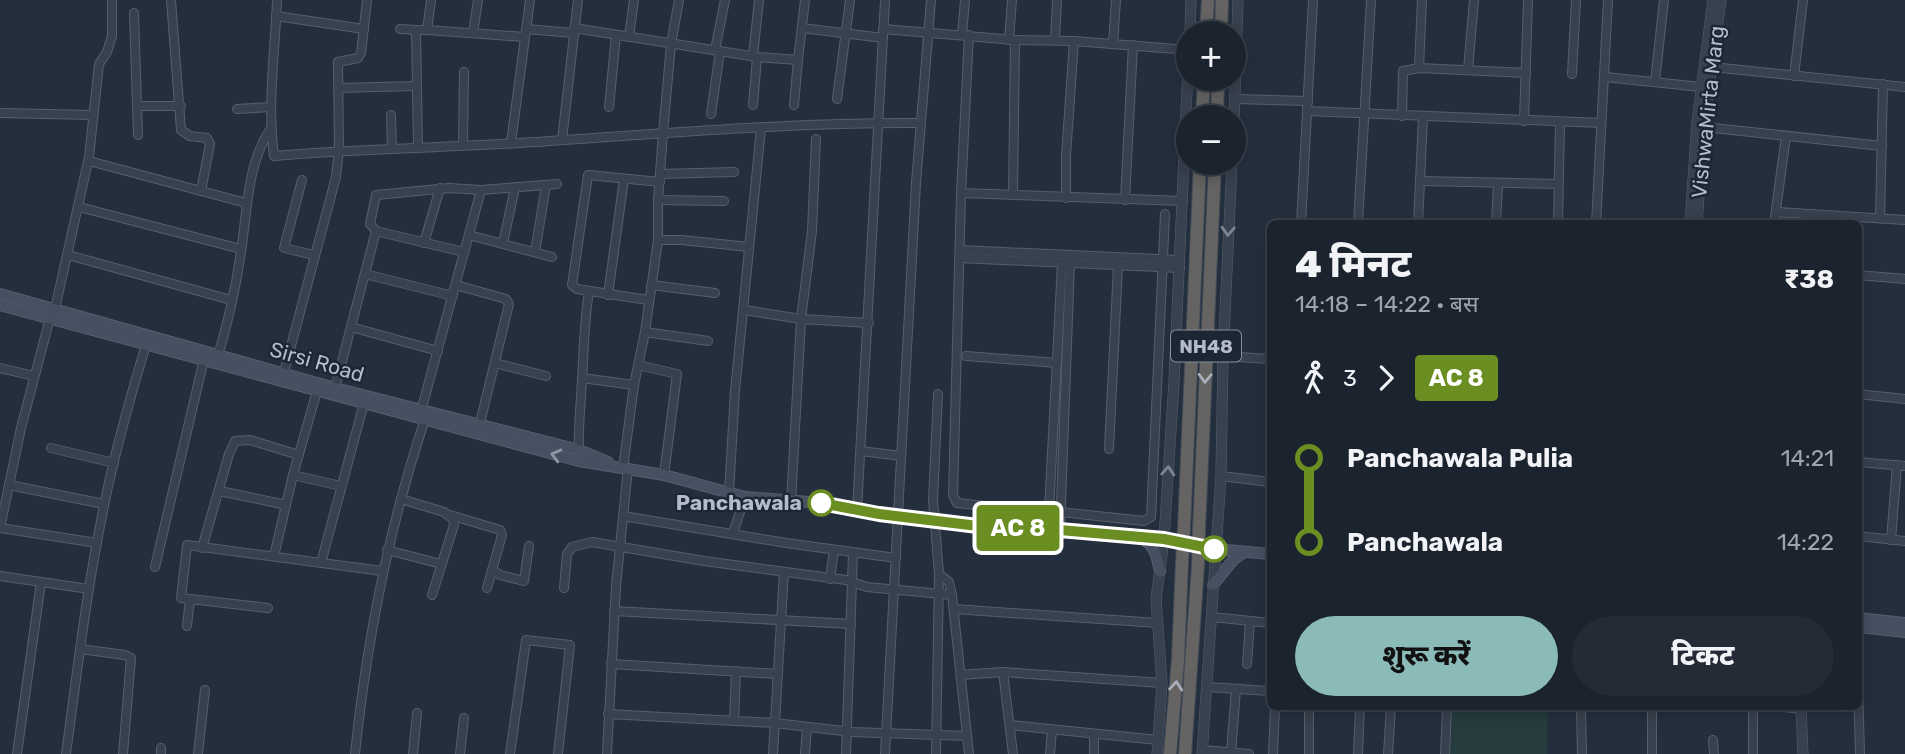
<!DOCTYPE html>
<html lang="hi">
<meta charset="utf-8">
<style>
body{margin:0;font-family:Rubik,"Noto Sans Devanagari",sans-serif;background:#242b36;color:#f1f3f6;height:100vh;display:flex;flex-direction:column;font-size:26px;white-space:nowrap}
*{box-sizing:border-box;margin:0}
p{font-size:23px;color:#a0a4aa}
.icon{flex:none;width:38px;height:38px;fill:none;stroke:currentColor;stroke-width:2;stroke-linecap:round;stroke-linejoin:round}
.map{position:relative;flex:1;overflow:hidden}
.sheet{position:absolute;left:1267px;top:220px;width:595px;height:490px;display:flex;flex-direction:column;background:#1b232e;border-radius:10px;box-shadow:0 4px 18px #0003,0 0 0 2px #39404a}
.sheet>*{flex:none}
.badge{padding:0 14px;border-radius:5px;font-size:24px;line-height:46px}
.controls{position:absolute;left:1176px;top:21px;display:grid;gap:14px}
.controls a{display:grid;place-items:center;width:70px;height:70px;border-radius:50%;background:#1b232e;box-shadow:0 4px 18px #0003,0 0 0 2px #39404a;font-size:35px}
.map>.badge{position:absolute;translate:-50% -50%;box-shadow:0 0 0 4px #fff}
.legs{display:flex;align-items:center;gap:10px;height:77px;padding:0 28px;font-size:23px}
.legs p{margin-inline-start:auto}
.overview{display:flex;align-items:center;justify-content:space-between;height:119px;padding:0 28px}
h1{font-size:38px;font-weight:800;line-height:52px}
.button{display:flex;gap:14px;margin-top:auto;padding:14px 28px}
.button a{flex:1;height:80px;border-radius:42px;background:#8bbbb9;color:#111;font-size:28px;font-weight:800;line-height:80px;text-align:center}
.button a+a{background:#242b36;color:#f1f3f6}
ul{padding:0 28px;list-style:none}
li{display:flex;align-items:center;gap:24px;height:84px;font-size:26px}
li i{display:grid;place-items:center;width:10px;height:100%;margin:0 9px;background:currentColor}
li i::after{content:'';width:18px;height:18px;margin:-9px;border:5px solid;border-radius:50%;background:#1b232e}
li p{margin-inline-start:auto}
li:first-child i{background:linear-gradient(#0000 50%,currentColor 0)}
li:last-child i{background:linear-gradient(currentColor 50%,#0000 0)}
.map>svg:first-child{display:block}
.green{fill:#263c3f}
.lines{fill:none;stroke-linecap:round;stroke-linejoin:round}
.minor-casing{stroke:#565f6c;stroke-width:10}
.tertiary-casing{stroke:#565f6c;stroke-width:11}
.secondary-casing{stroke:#565f6c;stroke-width:12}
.trunk-casing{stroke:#434c59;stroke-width:14}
.minor{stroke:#38414e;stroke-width:8}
.tertiary{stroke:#38414e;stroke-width:10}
.secondary{stroke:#465061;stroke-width:10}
.trunk{stroke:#656462;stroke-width:12}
.trunk-bridge-casing{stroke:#434c59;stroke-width:14;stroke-linecap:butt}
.trunk-bridge{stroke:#656462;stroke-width:12}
.oneway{stroke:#7c8592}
.oneway2{stroke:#a8afba}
.oneway3{stroke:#8e96a5}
.line-1-casing{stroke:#fff;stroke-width:16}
.line-1{stroke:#6b8e23;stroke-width:10}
.stop-1-dot{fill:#fff;stroke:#6b8e23;stroke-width:3.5}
.labels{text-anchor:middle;stroke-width:5;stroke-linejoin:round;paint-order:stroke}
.shield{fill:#1d2633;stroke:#878f9c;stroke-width:2}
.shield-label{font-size:19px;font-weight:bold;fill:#b4bcc9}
.street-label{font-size:21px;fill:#b4bcc9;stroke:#1d2633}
.stop-label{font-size:21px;font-weight:bold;fill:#b4bcc9;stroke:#1d2633;text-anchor:end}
</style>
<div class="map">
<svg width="1905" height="754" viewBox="0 0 1905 754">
<rect width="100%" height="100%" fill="#242f3e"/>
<!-- green -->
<polygon class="green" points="1444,707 1548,707 1547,754 1441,754"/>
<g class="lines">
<defs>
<g id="minor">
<polyline points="171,0 181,130 190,136 207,138 210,144 201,191"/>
<path d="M277 0C275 52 267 105 274 156 366 148 458 148 550 141 673 133 797 122 921 123"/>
<polyline points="431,0 427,30 525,37"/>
<polyline points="134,13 137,106 181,106"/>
<polyline points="276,16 364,29"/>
<polyline points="574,28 757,57 798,60 805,0"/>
<polyline points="802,28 883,38"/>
<polyline points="400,29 416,30"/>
<polyline points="526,29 573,33"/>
<polyline points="883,29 1015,40 1074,41 1188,50"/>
<polyline points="473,33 478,0"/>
<polyline points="962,35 965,0"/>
<polyline points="969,35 961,193 953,495 957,503 1049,513"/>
<polyline points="629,37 634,0"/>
<polyline points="1009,40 1012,0"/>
<polyline points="1055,40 1057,0"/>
<polyline points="1113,44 1116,0"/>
<polyline points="715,50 725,0"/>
<polyline points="753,56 759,0"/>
<polyline points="1712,67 1905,87"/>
<polyline points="1419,68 1422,0"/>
<polyline points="1468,70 1474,0"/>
<polyline points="1572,74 1576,0"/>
<polyline points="1794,76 1803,0"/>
<polyline points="1605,77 1701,87"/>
<polyline points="1655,82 1664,0"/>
<polyline points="338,88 416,86"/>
<polyline points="837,99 850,0"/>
<polyline points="1235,99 1308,101"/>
<polyline points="753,105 757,57"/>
<polyline points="794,105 798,60"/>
<polyline points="137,106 138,135"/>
<polyline points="609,107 616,35"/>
<polyline points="237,109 271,107"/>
<polyline points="1307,111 1601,123"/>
<polyline points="0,113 93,115"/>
<polyline points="711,114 720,51"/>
<polyline points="391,115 392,148"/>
<polyline points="1402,116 1403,71 1419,68 1526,73"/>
<polyline points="1524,121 1528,0"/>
<polyline points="1704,127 1882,146"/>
<polyline points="562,140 578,0"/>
<polyline points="511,143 530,0"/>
<polyline points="463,145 464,72"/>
<polyline points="418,147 416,30 427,30"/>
<polyline points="89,161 246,203"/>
<polyline points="661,174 734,172"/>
<polyline points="302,180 284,248 314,255"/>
<polyline points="1420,181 1558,184"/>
<polyline points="961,193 1183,201"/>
<polyline points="1013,195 1015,40"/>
<polyline points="1066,198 1066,156 1074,41"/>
<polyline points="658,200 724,201"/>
<polyline points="1125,200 1133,45"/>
<polyline points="79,207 241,249"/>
<polyline points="1776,212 1905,220"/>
<polyline points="1880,218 1883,84"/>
<polyline points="1301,224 1313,0"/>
<polyline points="1358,224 1371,0"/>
<polyline points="1418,224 1423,117"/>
<polyline points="1496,224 1498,184"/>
<polyline points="1558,224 1560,122"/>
<polyline points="1596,224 1608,0"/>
<polyline points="1774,224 1786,136"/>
<polyline points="376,231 370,224 376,195 449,188 481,190 557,184"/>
<polyline points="469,235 552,257"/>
<polyline points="658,240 682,240 749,247"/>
<polyline points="424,243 440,188"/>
<polyline points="503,243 515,188"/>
<polyline points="960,250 1180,260"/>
<polyline points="535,252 546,185"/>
<polyline points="68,255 231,300"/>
<polyline points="959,258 1180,268"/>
<polyline points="365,274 453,296"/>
<polyline points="1858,275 1905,279"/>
<polyline points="456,285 506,299 509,304 480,423"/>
<polyline points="651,285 715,293"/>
<polyline points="608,295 624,179"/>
<polyline points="648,300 577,289 572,285 588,175 660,182"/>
<polyline points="744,310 801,319 869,323"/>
<polyline points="54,313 89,157 99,64 107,52 112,36 112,0"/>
<polyline points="351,327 438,351"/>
<polyline points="645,332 708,341"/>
<polyline points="966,356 1057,363"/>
<polyline points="1223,356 1270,359"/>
<path d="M217 359C229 320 238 277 243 237 248 199 249 161 271 128"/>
<polyline points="495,363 546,376"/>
<polyline points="638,365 677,374 664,475"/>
<polyline points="0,368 34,376"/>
<polyline points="283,376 336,177 339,150 338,62 358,58 361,53 367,0"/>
<polyline points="582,378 634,385"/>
<polyline points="335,388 376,231 464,252"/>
<polyline points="1858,394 1905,399"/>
<polyline points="420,415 481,190"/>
<polyline points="51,448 114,463"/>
<polyline points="1109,449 1118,266"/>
<path d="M579 450C578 426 581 403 582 379 584 350 584 321 589 292"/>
<polyline points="861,451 901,456"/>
<polyline points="1858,462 1905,466"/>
<polyline points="623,468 634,385 645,332 658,240 658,200 663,133 671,44 679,0"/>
<polyline points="293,475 341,486"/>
<polyline points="1221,476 1270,482"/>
<polyline points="9,485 104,504"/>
<polyline points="220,491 286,505"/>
<polyline points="729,492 735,391 761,128"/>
<polyline points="401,499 444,512 453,519 454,525 432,595"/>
<polyline points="791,502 801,319 812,231 816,139"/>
<polyline points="857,510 885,0"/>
<polyline points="1060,512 1144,521 1151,517 1165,214"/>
<polyline points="450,515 500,530 502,535 487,588"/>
<polyline points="623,516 786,543 896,558"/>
<polyline points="0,528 21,428 50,318"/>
<polyline points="0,528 97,543"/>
<polyline points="1048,529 1062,264"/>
<polyline points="1060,530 1070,264"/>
<polyline points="733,533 745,497"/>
<polyline points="1858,536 1905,541"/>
<polyline points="1891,540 1897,465"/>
<polyline points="202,548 229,454 235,441 250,440 299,455"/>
<polyline points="387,550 441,564"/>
<polyline points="274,556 293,475 317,391"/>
<polyline points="321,563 364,403"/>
<polyline points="155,567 204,359"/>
<polyline points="492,570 500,575 524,581 529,546"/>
<polyline points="939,574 949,582 952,595 969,754"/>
<polyline points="0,576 89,589"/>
<polyline points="830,579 834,550"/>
<polyline points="564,588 567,554 572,547 592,542 704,561 846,580 867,587 952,595"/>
<polyline points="268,608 181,598 187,545 382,571"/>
<polyline points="954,609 1158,623"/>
<polyline points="614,611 851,624"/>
<polyline points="1212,617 1270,623"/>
<polyline points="187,626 190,599"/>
<polyline points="80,649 125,655 131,658 123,754"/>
<polyline points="611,664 778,674"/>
<polyline points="1247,664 1250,621"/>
<polyline points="1003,672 1013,754"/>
<polyline points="961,675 1003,672 1162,683"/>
<polyline points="1858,684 1860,754"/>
<polyline points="1207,687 1270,691"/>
<polyline points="1581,707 1582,754"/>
<polyline points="1753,707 1753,754"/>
<polyline points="1785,707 1801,709"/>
<polyline points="608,714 775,723 852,732 967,736"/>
<polyline points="734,721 736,671"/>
<polyline points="1010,725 1158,740"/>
<polyline points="1713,740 1714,754"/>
<polyline points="1203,750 1249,754"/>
<polyline points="1231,753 1236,689"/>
<polyline points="17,754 41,582"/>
<path d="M66 754C77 674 86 594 102 516 113 458 129 401 146 345"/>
<polyline points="161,754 161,748"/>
<polyline points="198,754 205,690"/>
<path d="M355 754C367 638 388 530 425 419"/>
<polyline points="413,754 417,713"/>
<polyline points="460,754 464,718"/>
<polyline points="510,754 526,640 570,645 558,754"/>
<polyline points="607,754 616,586 628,468"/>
<polyline points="773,754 784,572"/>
<polyline points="805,754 807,728"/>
<polyline points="846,754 853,553"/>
<polyline points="885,754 916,183 931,0"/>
<polyline points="936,754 939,574 933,500 938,394"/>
<polyline points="1050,754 1052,730"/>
<polyline points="1094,754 1094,734"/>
<polyline points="1273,754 1275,707"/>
<polyline points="1309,754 1309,707"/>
<polyline points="1358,754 1360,707"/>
<polyline points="1388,754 1391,707"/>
<polyline points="1445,754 1447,707"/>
<polyline points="1652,754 1652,707"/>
</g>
<g id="tertiary">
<polyline points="1190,33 1191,0"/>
<polyline points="1234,121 1238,0"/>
<polyline points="1690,224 1697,122 1713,0"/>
<polyline points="1697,224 1704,123 1721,0"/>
<polyline points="1801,707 1803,754"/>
<polyline points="1157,754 1162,683 1156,599 1164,539 1174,382 1188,67"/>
<polyline points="1202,754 1221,476 1223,356 1232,163"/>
</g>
<g id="secondary">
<polyline points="0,294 335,388 579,450 608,462"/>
<polyline points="0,305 579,461 664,475 745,497 821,503 879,514 978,526 1048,529 1164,539 1215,549 1270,554"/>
<path d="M1140 538C1155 544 1157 557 1160 572"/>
<polyline points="1213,585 1234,559 1244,552"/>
<polyline points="1858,618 1905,623"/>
<polyline points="1858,627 1905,632"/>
</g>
<g id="trunk">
<polyline points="1206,33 1208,0"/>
<polyline points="1221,33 1222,0"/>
<polyline points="1202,117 1204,79"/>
<polyline points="1217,117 1218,79"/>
<polyline points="1184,528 1200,163"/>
<polyline points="1199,529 1215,163"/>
<polyline points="1170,754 1178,659 1182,563"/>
<polyline points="1185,754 1198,565"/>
</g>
</defs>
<!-- minor casing -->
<use href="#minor" class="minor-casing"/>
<!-- tertiary casing -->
<use href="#tertiary" class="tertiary-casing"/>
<!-- secondary casing -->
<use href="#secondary" class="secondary-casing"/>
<!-- trunk casing -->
<use href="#trunk" class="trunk-casing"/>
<!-- minor -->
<use href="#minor" class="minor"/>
<!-- tertiary -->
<use href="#tertiary" class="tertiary"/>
<!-- secondary -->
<use href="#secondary" class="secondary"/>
<!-- trunk -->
<use href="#trunk" class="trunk"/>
<defs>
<g id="trunk-bridge">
<polyline points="1182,563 1184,528"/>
<polyline points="1198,565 1199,529"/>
</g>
</defs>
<!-- trunk-bridge casing -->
<use href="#trunk-bridge" class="trunk-bridge-casing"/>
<!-- trunk-bridge -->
<use href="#trunk-bridge" class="trunk-bridge"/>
</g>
<!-- one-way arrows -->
<defs><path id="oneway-chevron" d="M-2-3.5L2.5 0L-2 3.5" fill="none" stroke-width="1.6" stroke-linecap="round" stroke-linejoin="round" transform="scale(1.75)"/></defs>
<g class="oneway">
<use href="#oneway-chevron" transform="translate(1228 231) rotate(93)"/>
<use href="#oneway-chevron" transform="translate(1168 471) rotate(-86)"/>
</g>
<g class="oneway2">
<use href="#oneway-chevron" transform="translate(1205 378) rotate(92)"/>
<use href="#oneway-chevron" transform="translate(1176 686) rotate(-85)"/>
</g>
<use class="oneway3" href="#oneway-chevron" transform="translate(556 455) rotate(-165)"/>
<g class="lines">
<defs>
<polyline id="line-1" points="821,503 879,514 978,526 1048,529 1164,539 1214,549"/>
</defs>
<!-- line-1 casing -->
<use href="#line-1" class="line-1-casing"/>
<!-- line-1 -->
<use href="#line-1" class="line-1"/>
</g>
<!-- markers -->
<g class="stop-1-dot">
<circle cx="821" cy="503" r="12"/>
<circle cx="1214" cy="549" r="12"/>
</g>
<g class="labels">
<!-- shield labels -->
<rect class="shield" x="1171" y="330.5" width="70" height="31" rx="5"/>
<g class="shield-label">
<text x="1206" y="353">NH48</text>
</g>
<!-- street labels -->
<g class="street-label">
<text transform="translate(1708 112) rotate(-84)" y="7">VishwaMirta Marg</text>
<text transform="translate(317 362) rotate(16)" y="7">Sirsi Road</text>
</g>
<!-- stop labels -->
<g class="stop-label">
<text x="802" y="510">Panchawala</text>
</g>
</g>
</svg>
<div class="controls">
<a>+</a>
<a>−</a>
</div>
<b class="badge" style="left:1018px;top:528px;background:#6b8e23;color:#fff">AC 8</b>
<section class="sheet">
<div class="overview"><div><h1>4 मिनट</h1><p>14:18 – 14:22 · बस</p></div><b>₹38</b></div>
<div class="legs"><svg class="icon" aria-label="walk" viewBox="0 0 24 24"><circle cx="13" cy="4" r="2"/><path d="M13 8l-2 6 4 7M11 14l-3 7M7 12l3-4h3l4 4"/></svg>3<svg class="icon" aria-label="forward" viewBox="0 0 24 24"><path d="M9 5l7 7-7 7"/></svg><b class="badge" style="background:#6b8e23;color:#fff">AC 8</b></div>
<ul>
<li><i style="color:#6b8e23"></i><b>Panchawala Pulia</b><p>14:21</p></li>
<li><i style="color:#6b8e23"></i><b>Panchawala</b><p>14:22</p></li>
</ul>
<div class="button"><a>शुरू करें</a><a>टिकट</a></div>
</section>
</div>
